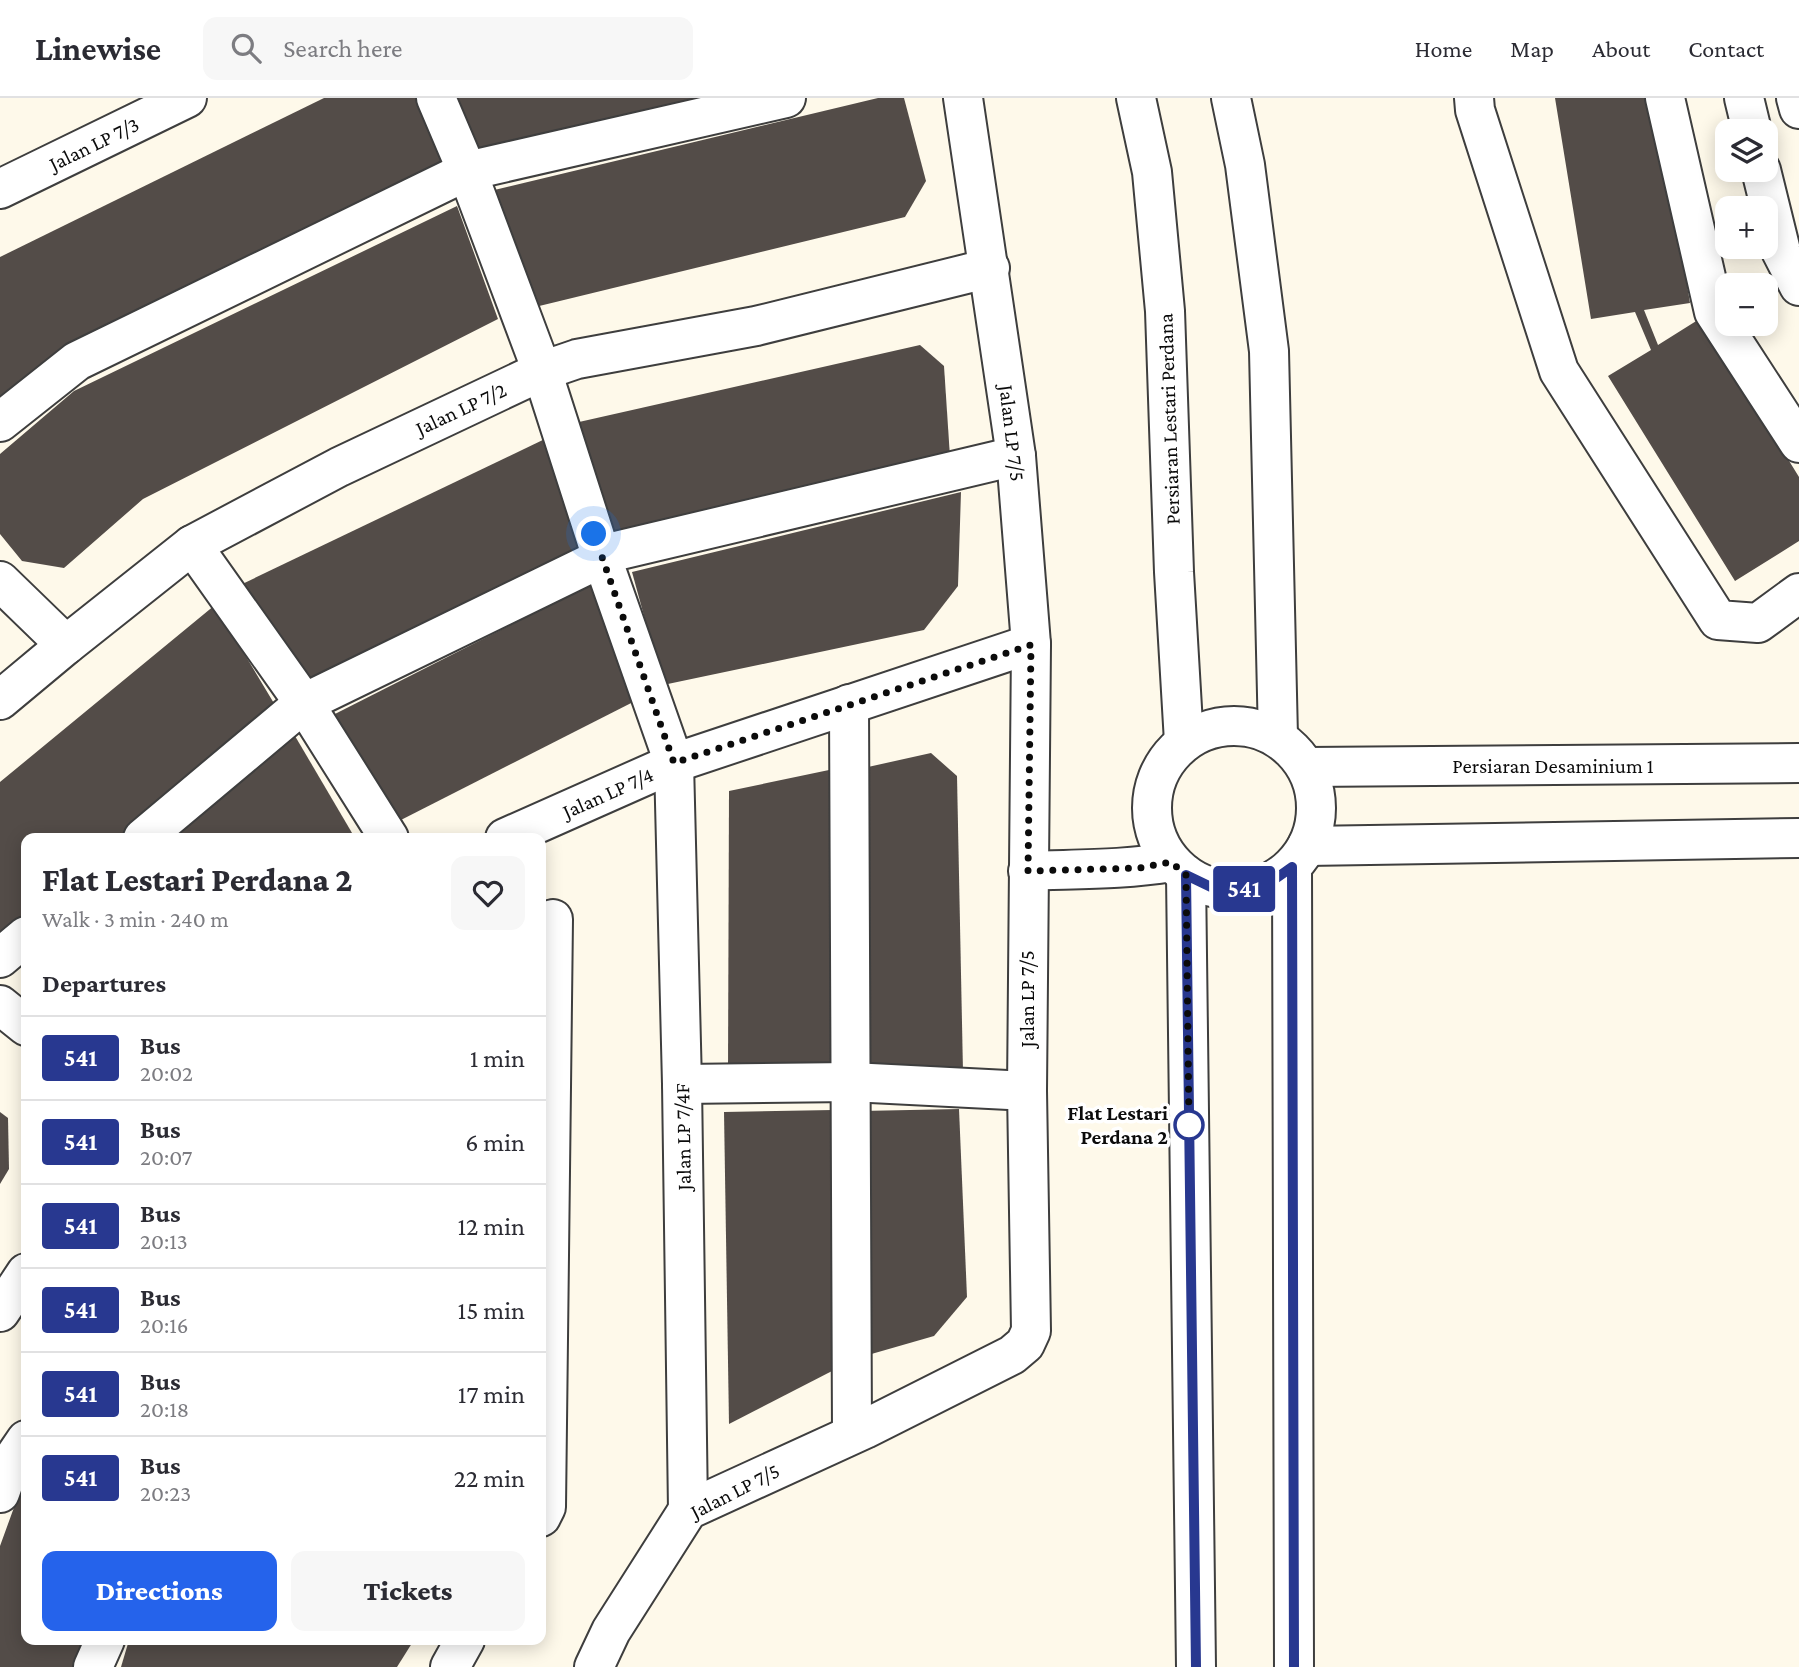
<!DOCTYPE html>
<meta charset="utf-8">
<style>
body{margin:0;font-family:"Crimson Pro",serif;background:#f7f7f7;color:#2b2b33;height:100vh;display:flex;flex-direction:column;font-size:26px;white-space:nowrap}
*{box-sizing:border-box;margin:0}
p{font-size:23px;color:#7c7c81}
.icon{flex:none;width:38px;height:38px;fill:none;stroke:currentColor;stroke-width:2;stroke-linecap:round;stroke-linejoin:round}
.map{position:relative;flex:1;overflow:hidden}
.side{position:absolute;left:21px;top:735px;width:525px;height:812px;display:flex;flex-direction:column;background:#fff;border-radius:14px;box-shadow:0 4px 18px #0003}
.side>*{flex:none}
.badge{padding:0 14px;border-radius:5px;font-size:24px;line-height:46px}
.controls{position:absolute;left:1715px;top:21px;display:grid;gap:14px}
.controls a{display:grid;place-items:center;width:63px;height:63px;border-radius:14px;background:#fff;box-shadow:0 4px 18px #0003;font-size:35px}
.you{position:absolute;width:35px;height:35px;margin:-18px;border:5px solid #fff;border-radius:50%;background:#1a73e8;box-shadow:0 0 0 10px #1a73e833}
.map>.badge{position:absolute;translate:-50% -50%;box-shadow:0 0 0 4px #fff}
h2{padding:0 21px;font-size:26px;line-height:63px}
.round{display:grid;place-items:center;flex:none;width:74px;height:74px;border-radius:14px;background:#f7f7f7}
.headline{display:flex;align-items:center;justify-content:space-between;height:119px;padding:0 21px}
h1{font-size:33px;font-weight:800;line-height:52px}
.button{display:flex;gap:14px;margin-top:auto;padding:14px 21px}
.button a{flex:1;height:80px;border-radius:14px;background:#2563eb;color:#fff;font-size:28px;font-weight:800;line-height:80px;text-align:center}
.button a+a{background:#f7f7f7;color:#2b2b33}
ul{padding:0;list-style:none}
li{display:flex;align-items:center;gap:21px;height:84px;padding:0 21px;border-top:2px solid #e1e1e2}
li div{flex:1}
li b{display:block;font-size:26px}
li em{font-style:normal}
li .badge{min-width:77px;font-weight:700;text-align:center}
header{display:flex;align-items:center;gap:42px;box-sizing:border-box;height:98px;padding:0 35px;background:#fff;border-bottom:2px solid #e1e1e2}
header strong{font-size:33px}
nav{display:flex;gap:38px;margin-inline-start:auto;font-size:24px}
.search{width:490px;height:63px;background:#f7f7f7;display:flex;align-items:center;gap:18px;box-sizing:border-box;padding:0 24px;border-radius:14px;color:#7c7c81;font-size:26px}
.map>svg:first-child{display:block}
.building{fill:#534c48}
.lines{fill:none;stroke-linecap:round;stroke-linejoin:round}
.minor-casing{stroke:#3e3e3e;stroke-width:42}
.minor{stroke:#fff;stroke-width:38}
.line-casing{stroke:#fff;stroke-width:16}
.line{stroke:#283890;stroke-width:10}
.walk{stroke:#0b0b0b;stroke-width:7;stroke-dasharray:0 12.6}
.stop-dot{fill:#fff;stroke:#283890;stroke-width:3.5}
.labels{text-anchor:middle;stroke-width:7;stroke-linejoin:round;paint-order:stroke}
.street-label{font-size:21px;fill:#0b0b0b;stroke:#fff}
.stop-label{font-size:21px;font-weight:bold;fill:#0b0b0b;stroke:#fff;text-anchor:end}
</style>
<header>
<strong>Linewise</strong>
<div class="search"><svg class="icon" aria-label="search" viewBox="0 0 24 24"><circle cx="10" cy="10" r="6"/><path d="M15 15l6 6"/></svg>Search here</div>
<nav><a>Home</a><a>Map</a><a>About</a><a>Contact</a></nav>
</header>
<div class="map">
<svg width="1799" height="1569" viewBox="0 0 1799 1569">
<rect width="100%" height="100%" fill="#fef9ea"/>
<!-- building -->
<g class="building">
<polygon points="324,0 419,0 446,69 0,316 0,159"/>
<polygon points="447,0 738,0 470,65"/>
<polygon points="878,0 904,0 926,83 905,119 531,210 486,94"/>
<polygon points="1555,0 1656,0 1690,205 1644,212 1658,247 1701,220 1799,379 1799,443 1735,483 1608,278 1651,252 1635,214 1591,221"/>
<polygon points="457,108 498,221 143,401 64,470 22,463 0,436 0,356 74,293"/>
<polygon points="920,247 944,268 950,359 615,440 579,324"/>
<polygon points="549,339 586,450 309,588 236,489"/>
<polygon points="961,394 958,488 924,532 663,587 632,474"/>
<polygon points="595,484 641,600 395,725 329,619"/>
<polygon points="215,507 275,607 118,740 26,740 26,819 0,841 0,684"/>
<polygon points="295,638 355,740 174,740"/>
<polygon points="931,655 957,678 963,974 859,978 859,671"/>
<polygon points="829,672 831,974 728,973 729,693"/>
<polygon points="959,1011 967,1199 934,1238 861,1259 861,1013"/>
<polygon points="833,1012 834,1272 729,1326 724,1014"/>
<polygon points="0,1014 8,1020 9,1071 0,1086"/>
<polygon points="26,1388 26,1542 93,1542 83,1569 0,1569 0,1448 16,1404"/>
<polygon points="129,1542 414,1542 397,1569 121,1569"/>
</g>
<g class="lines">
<defs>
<g id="minor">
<polyline points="436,0 467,73 542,273 602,460 674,665 682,986 688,1412"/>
<polyline points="1136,0 1152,74 1165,213 1174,474 1184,644"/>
<polyline points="1231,0 1245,67 1269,253 1278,639"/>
<polyline points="1474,0 1475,12 1559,273 1718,522 1758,525 1799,495"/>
<polyline points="1665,0 1714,214 1799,345"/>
<polyline points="1744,0 1752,33"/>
<polyline points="1796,0 1799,11"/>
<polyline points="1761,72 1781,153 1799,188"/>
<polyline points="0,91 187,0"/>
<polyline points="0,324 77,263 467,73 786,0"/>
<polyline points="192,447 304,605 389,740"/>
<polyline points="0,483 66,547"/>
<polyline points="0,602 66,547 192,447 339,369 542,273 577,261 756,228 990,170"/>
<polyline points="849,606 852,1336"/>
<circle cx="1234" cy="710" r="82"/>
<polyline points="1307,669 1799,665"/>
<polyline points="143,740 304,605 616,453 1016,358"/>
<polyline points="505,740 674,665 1031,546"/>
<polyline points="1307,748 1799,740"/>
<polyline points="1292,769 1294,1569"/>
<path d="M1028 773C1076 771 1124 772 1171 764"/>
<polyline points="1186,777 1196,1569"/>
<polyline points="541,828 553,821 546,1409 541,1419"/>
<polyline points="0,860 26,838"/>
<polyline points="0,907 26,928"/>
<polyline points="682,986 851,984 1027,993"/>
<polyline points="0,1214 26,1175"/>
<polyline points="0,1395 11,1364 26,1342"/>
<polyline points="93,1569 105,1542"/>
<polyline points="450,1569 465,1542"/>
<polyline points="594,1569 611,1533 688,1412 865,1331 1012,1257 1025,1246 1031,1233 1027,993 1031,546 1016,358 963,0"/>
</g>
</defs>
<!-- minor casing -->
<use href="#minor" class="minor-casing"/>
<!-- minor -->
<use href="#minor" class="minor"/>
</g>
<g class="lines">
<defs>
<polyline id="line" points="1196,1569 1186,777 1211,789 1239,792 1268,786 1292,769 1294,1569"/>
</defs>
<!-- line casing -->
<use href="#line" class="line-casing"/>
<!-- line -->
<use href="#line" class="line"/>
<!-- walk -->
<polyline class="walk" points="594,436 674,665 1031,547 1028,773 1139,770 1171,764 1186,777 1189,1027"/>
</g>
<!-- markers -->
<circle class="stop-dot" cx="1189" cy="1027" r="14"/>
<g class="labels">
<!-- street labels -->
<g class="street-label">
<text transform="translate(94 46) rotate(-26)" y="7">Jalan LP 7/3</text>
<text transform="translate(461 311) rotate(-25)" y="7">Jalan LP 7/2</text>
<text transform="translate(1169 321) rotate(-92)" y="7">Persiaran Lestari Perdana</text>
<text transform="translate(1012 335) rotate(83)" y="7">Jalan LP 7/5</text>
<text x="1553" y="675">Persiaran Desaminium 1</text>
<text transform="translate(608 695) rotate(-24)" y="7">Jalan LP 7/4</text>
<text transform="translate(1027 901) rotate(-90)" y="7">Jalan LP 7/5</text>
<text transform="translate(683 1039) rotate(-91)" y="7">Jalan LP 7/4F</text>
<text transform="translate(735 1393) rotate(-27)" y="7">Jalan LP 7/5</text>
</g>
<!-- stop labels -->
<g class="stop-label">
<text x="1168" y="1022">Flat Lestari<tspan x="1168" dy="24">Perdana 2</tspan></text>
</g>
</g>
</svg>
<div class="controls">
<a><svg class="icon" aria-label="layers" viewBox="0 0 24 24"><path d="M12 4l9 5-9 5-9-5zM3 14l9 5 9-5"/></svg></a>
<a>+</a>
<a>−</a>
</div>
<div class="you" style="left:594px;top:436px"></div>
<b class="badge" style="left:1244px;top:791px;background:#283890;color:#fff">541</b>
<section class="side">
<div class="headline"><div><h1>Flat Lestari Perdana 2</h1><p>Walk · 3 min · 240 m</p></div><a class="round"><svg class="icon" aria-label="heart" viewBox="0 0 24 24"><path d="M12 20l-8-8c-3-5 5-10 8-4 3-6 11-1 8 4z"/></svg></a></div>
<h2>Departures</h2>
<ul>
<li><span class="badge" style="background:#283890;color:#fff">541</span><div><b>Bus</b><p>20:02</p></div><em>1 min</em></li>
<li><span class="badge" style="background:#283890;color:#fff">541</span><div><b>Bus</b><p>20:07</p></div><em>6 min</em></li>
<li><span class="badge" style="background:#283890;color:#fff">541</span><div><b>Bus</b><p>20:13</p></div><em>12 min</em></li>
<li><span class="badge" style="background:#283890;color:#fff">541</span><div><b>Bus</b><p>20:16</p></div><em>15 min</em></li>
<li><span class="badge" style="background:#283890;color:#fff">541</span><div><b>Bus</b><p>20:18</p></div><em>17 min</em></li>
<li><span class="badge" style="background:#283890;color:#fff">541</span><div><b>Bus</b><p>20:23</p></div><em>22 min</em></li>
</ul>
<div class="button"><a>Directions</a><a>Tickets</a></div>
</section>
</div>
